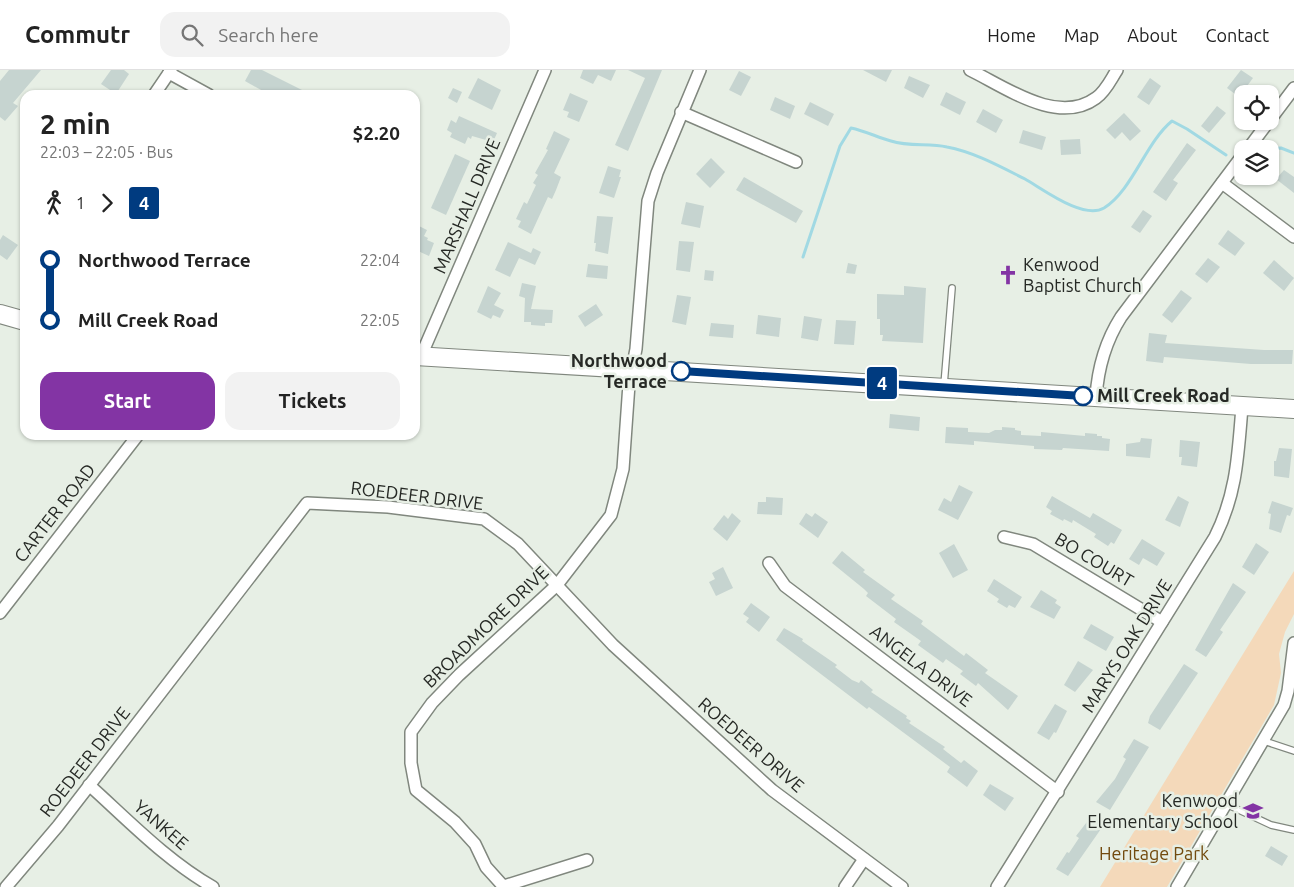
<!DOCTYPE html>
<meta charset="utf-8">
<style>
body{margin:0;font-family:Ubuntu,sans-serif;background:#f2f2f2;color:#222;height:100vh;display:flex;flex-direction:column;font-size:19px;white-space:nowrap}
*{box-sizing:border-box;margin:0}
p{font-size:16px;color:#767676}
.icon{flex:none;width:28px;height:28px;fill:none;stroke:currentColor;stroke-width:2;stroke-linecap:round;stroke-linejoin:round}
.map{position:relative;flex:1;overflow:hidden}
.panel{position:absolute;left:20px;top:20px;width:400px;height:350px;display:flex;flex-direction:column;background:#fff;border-radius:15px;box-shadow:0 1px 4px #0004}
.panel>*{flex:none}
.badge{padding:0 10px;border-radius:4px;font-size:18px;line-height:32px}
.buttons{position:absolute;left:1234px;top:15px;display:grid;gap:10px}
.buttons a{display:grid;place-items:center;width:45px;height:45px;border-radius:10px;background:#fff;box-shadow:0 1px 4px #0004;font-size:25px}
.map>.badge{position:absolute;translate:-50% -50%;box-shadow:0 0 0 2px #fff}
.legs{display:flex;align-items:center;gap:8px;height:55px;padding:0 20px;font-size:16px}
.legs p{margin-inline-start:auto}
.head{display:flex;align-items:center;justify-content:space-between;height:85px;padding:0 20px}
h1{font-size:28px;font-weight:700;line-height:38px}
.cta{display:flex;gap:10px;margin-top:auto;padding:10px 20px}
.cta a{flex:1;height:58px;border-radius:15px;background:#8334a4;color:#fff;font-size:20px;font-weight:700;line-height:58px;text-align:center}
.cta a+a{background:#f2f2f2;color:#222}
ul{padding:0 20px;list-style:none}
li{display:flex;align-items:center;gap:18px;height:60px;font-size:19px}
li i{display:grid;place-items:center;width:8px;height:100%;margin:0 6px;background:currentColor}
li i::after{content:'';width:12px;height:12px;margin:-6px;border:4px solid;border-radius:50%;background:#fff}
li p{margin-inline-start:auto}
li:first-child i{background:linear-gradient(#0000 50%,currentColor 0)}
li:last-child i{background:linear-gradient(currentColor 50%,#0000 0)}
header{display:flex;align-items:center;gap:30px;box-sizing:border-box;height:70px;padding:0 25px;background:#fff;border-bottom:1px solid #e0e0e0}
header strong{font-size:24px}
nav{display:flex;gap:28px;margin-inline-start:auto;font-size:18px}
.search{width:350px;height:45px;background:#f2f2f2;display:flex;align-items:center;gap:12px;box-sizing:border-box;padding:0 18px;border-radius:15px;color:#767676;font-size:19px}
.map>svg:first-child{display:block}
.green{fill:#f4d9ba}
.lines{fill:none;stroke-linecap:round;stroke-linejoin:round}
.stream{stroke:#a1d9e3;stroke-width:3}
.building{fill:#c6d4d0}
.service-casing{stroke:#80877e;stroke-width:8}
.minor-casing{stroke:#80877e;stroke-width:14}
.primary-casing{stroke:#80877e;stroke-width:20}
.service{stroke:#fff;stroke-width:5.5}
.minor{stroke:#fff;stroke-width:11}
.primary{stroke:#fff;stroke-width:18}
.line-1-casing{stroke:#fff;stroke-width:11}
.line-1{stroke:#003b80;stroke-width:8}
.stop-1-dot{fill:#fff;stroke:#003b80;stroke-width:2.5}
.labels{text-anchor:middle;stroke-width:5;stroke-linejoin:round;paint-order:stroke}
.street-label{font-size:18px;fill:#262925;stroke:#e7efe5}
.poi-label{font-size:18px;fill:#262925;stroke:#e7efe5;text-anchor:start}
.stop-label{font-size:18px;font-weight:bold;fill:#262925;stroke:#e7efe5;text-anchor:end}
.park-label{font-size:18px;fill:#724a0e;stroke:#e7efe5}
</style>
<header>
<strong>Commutr</strong>
<div class="search"><svg class="icon" aria-label="search" viewBox="0 0 24 24"><circle cx="10" cy="10" r="6"/><path d="M15 15l6 6"/></svg>Search here</div>
<nav><a>Home</a><a>Map</a><a>About</a><a>Contact</a></nav>
</header>
<div class="map">
<svg width="1294" height="817" viewBox="0 0 1294 817">
<rect width="100%" height="100%" fill="#e7efe5"/>
<!-- green -->
<polygon class="green" points="1294,501 1294,544 1285,562 1279,584 1281,603 1274,635 1167,817 1100,817"/>
<g class="lines">
<!-- stream -->
<g class="stream">
<polyline points="1263,79 1281,78 1294,83"/>
<path d="M803 187 840 76 851 58C865 61 877 67 891 71 909 77 929 73 947 77 974 82 1001 97 1025 109 1043 119 1083 150 1104 138 1132 121 1146 72 1172 51L1187 59 1226 85"/>
</g>
</g>
<!-- building -->
<g class="building">
<polygon points="9,0 41,0 13,33 18,36 5,51 0,47 0,11"/>
<polygon points="111,0 124,0 129,4 116,24 101,14"/>
<polygon points="251,0 262,0 312,25 270,25 245,11"/>
<polygon points="583,0 616,0 611,11 598,5 593,14 580,8"/>
<polygon points="628,0 662,0 628,81 615,75 645,8"/>
<polygon points="863,0 892,0 886,12"/>
<polygon points="1241,0 1253,8 1239,27 1227,18"/>
<polygon points="739,1 751,7 741,26 729,20"/>
<polygon points="909,6 930,15 923,28 904,18"/>
<polygon points="478,8 501,20 492,40 468,28"/>
<polygon points="1150,8 1161,16 1149,35 1137,27"/>
<polygon points="453,18 462,22 457,33 448,28"/>
<polygon points="946,22 966,32 960,45 940,35"/>
<polygon points="570,23 588,31 579,52 567,47 569,42 563,40"/>
<polygon points="775,27 795,36 790,49 770,40"/>
<polygon points="810,32 834,44 828,56 804,44"/>
<polygon points="1217,36 1226,43 1209,63 1201,56"/>
<polygon points="983,39 1003,50 996,63 976,52"/>
<polygon points="1124,43 1141,61 1130,71 1122,62 1115,69 1106,60"/>
<polygon points="459,46 497,63 493,72 472,66 471,69 468,67 465,74 450,67 452,63 447,60 451,50 456,53"/>
<polygon points="1023,60 1046,67 1042,80 1019,73"/>
<polygon points="554,61 570,69 554,103 561,107 556,120 552,129 548,127 531,164 518,157 521,151 516,149 524,132 527,134 536,115 533,113 538,105 535,103 548,80 546,79"/>
<polygon points="1080,69 1081,84 1061,85 1060,70"/>
<polygon points="1187,73 1196,80 1173,110 1178,113 1166,131 1153,122"/>
<polygon points="455,84 470,91 446,145 431,138"/>
<polygon points="711,88 725,102 710,118 696,104"/>
<polygon points="608,96 621,100 619,107 621,107 614,128 599,123"/>
<polygon points="1284,100 1294,107 1294,123 1276,109"/>
<polygon points="744,107 803,141 796,153 736,120"/>
<polygon points="686,132 704,136 700,158 681,154"/>
<polygon points="1143,140 1152,146 1140,163 1131,157"/>
<polygon points="597,146 613,147 608,184 595,181 596,173 594,173"/>
<polygon points="415,154 427,160 424,166 428,168 427,170 434,173 429,186 418,181 415,187"/>
<polygon points="1228,160 1245,173 1235,186 1218,174"/>
<polygon points="3,165 18,175 7,190 0,185 0,170"/>
<polygon points="679,171 694,172 690,202 676,200"/>
<polygon points="508,172 531,183 533,178 541,182 535,195 519,188 510,207 495,200"/>
<polygon points="1208,188 1220,197 1207,213 1195,204"/>
<polygon points="1274,190 1294,208 1284,221 1263,203"/>
<polygon points="848,193 857,195 855,204 846,203"/>
<polygon points="588,194 608,196 607,209 586,207"/>
<polygon points="705,200 714,201 713,211 704,210"/>
<polygon points="522,213 536,216 531,239 553,240 552,253 545,253 545,256 531,255 531,252 524,252 525,228 519,226"/>
<polygon points="488,216 501,223 494,235 504,240 500,248 493,245 491,249 477,242"/>
<polygon points="904,216 926,218 923,273 882,271 883,265 880,265 880,249 877,249 877,224 904,225"/>
<polygon points="1181,220 1192,228 1172,253 1162,245"/>
<polygon points="677,225 691,227 686,255 672,252"/>
<polygon points="596,234 603,245 585,257 578,246"/>
<polygon points="758,245 781,248 779,267 756,264"/>
<polygon points="804,246 822,249 818,271 801,268"/>
<polygon points="836,250 856,251 854,275 834,274"/>
<polygon points="711,253 734,255 733,268 709,266"/>
<polygon points="1149,263 1167,265 1165,273 1264,280 1293,280 1292,294 1251,294 1164,287 1163,293 1146,291"/>
<polygon points="890,344 920,347 919,361 889,358"/>
<polygon points="946,357 968,358 968,362 989,363 995,360 1002,360 1002,357 1015,358 1015,360 1021,361 1021,365 1041,366 1041,362 1085,366 1085,363 1097,364 1097,366 1102,366 1102,368 1110,369 1109,381 1063,378 1062,380 1034,379 1034,376 974,371 974,375 945,373"/>
<polygon points="1141,368 1152,369 1150,388 1126,386 1126,374 1140,372"/>
<polygon points="1180,370 1200,372 1197,397 1181,395 1182,387 1179,387"/>
<polygon points="1279,378 1292,379 1289,408 1274,406 1274,391 1276,391"/>
<polygon points="959,415 973,422 958,450 938,440 944,428 951,432"/>
<polygon points="1052,426 1090,448 1093,443 1122,460 1114,474 1111,472 1108,476 1094,467 1096,464 1073,450 1072,453 1064,449 1063,451 1050,444 1052,441 1046,437"/>
<polygon points="1178,426 1189,432 1180,457 1165,450"/>
<polygon points="766,427 783,428 782,445 757,444 758,432 766,432"/>
<polygon points="1272,431 1293,438 1290,446 1287,445 1281,463 1269,459 1271,444 1268,443"/>
<polygon points="732,443 741,451 727,471 713,459 724,445 728,449"/>
<polygon points="806,443 812,447 815,443 828,452 818,468 799,454"/>
<polygon points="1142,469 1165,483 1157,496 1143,488 1139,495 1129,489"/>
<polygon points="1256,473 1269,482 1254,505 1242,497"/>
<polygon points="954,474 968,500 953,508 939,483"/>
<polygon points="842,481 865,500 863,502 895,525 891,529 923,551 921,554 964,586 966,583 988,600 985,603 1018,626 1008,640 978,613 976,616 960,604 963,601 946,589 943,593 918,575 921,571 894,552 896,549 866,526 868,523 864,519 832,493"/>
<polygon points="723,497 733,518 716,526 709,512 715,509 712,503"/>
<polygon points="994,509 1022,527 1015,538 1009,535 1007,538 997,532 999,529 987,521"/>
<polygon points="1233,513 1246,522 1220,560 1223,562 1206,587 1195,580"/>
<polygon points="1041,520 1057,530 1055,533 1061,537 1054,549 1030,537"/>
<polygon points="751,533 770,547 759,562 746,552 749,548 743,544"/>
<polygon points="1091,554 1114,567 1106,581 1083,568"/>
<polygon points="784,558 803,569 802,571 837,595 835,597 852,610 859,613 861,610 873,620 871,622 907,646 906,648 911,651 909,653 945,677 943,679 961,693 964,690 978,701 967,717 947,702 950,697 869,637 867,639 776,570"/>
<polygon points="1078,591 1093,600 1075,622 1064,615"/>
<polygon points="1184,594 1198,603 1160,660 1148,653 1150,646"/>
<polygon points="1055,634 1067,641 1056,663 1054,662 1049,670 1037,663"/>
<polygon points="1134,669 1149,677 1110,740 1096,732 1115,709 1126,689 1123,687"/>
<polygon points="990,714 1014,728 1005,741 983,725"/>
<polygon points="1090,748 1103,756 1068,806 1056,799 1067,782 1069,783 1079,768 1076,766"/>
<polygon points="1271,776 1288,786 1282,796 1265,786"/>
</g>
<g class="lines">
<defs>
<g id="service">
<polyline points="944,315 952,218"/>
<polyline points="1264,671 1294,681"/>
<polyline points="1226,734 1271,755 1294,760"/>
</g>
<g id="minor">
<path d="M970 0C1005 17 1058 56 1096 28 1106 21 1111 9 1117 0"/>
<polyline points="169,3 209,25"/>
<polyline points="154,25 171,0"/>
<polyline points="681,42 796,92"/>
<polyline points="1270,50 1294,18"/>
<polyline points="1248,79 1269,51"/>
<polyline points="1222,113 1294,167"/>
<polyline points="421,286 545,0"/>
<path d="M1096 327C1098 297 1105 272 1121 247L1242 86"/>
<polyline points="1004,467 1033,474 1162,552"/>
<polyline points="769,493 785,516 1058,722"/>
<polyline points="0,543 138,365"/>
<path d="M89 715C128 750 167 791 213 817"/>
<polyline points="504,816 587,790"/>
<polyline points="6,817 58,756 307,433 388,437 484,449 518,474 613,575 772,720 902,817"/>
<polyline points="504,817 486,797 475,774 455,752 416,720 411,693 411,662 432,633 459,605 557,515 611,445 623,399 629,314 636,279 648,131 657,103 700,0"/>
<polyline points="845,817 864,789"/>
<path d="M997 817 1215 467C1237 423 1238 384 1242 337"/>
<polyline points="1177,817 1284,635 1288,621 1294,573"/>
</g>
<g id="primary">
<polyline points="0,244 25,251"/>
<polyline points="415,286 1294,339"/>
</g>
</defs>
<!-- service casing -->
<use href="#service" class="service-casing"/>
<!-- minor casing -->
<use href="#minor" class="minor-casing"/>
<!-- primary casing -->
<use href="#primary" class="primary-casing"/>
<!-- service -->
<use href="#service" class="service"/>
<!-- minor -->
<use href="#minor" class="minor"/>
<!-- primary -->
<use href="#primary" class="primary"/>
</g>
<g class="lines">
<defs>
<polyline id="line-1" points="681,301 1083,326"/>
</defs>
<!-- line-1 casing -->
<use href="#line-1" class="line-1-casing"/>
<!-- line-1 -->
<use href="#line-1" class="line-1"/>
</g>
<!-- icons -->
<defs>
<symbol id="church-bare" viewBox="-9 -9 18 18"><path d="M-1.2-6h2.4v3.5h3.3v2.4h-3.3V6h-2.4V-.1h-3.3v-2.4h3.3Z" fill="#8334a4" stroke="#e7efe5" stroke-width="2.5" paint-order="stroke"/></symbol>
<symbol id="school-bare" viewBox="-9 -9 18 18"><path d="M0-5L7-2L0 1L-7-2ZM-4 1L0 2.5L4 1V4Q0 6-4 4Z" fill="#8334a4" stroke="#e7efe5" stroke-width="2.5" paint-order="stroke"/></symbol>
</defs>
<g fill-rule="evenodd">
<use href="#church-bare" x="994" y="191" width="28" height="28"/>
<use href="#school-bare" x="1239" y="727" width="28" height="28"/>
</g>
<!-- markers -->
<g class="stop-1-dot">
<circle cx="681" cy="301" r="9"/>
<circle cx="1083" cy="326" r="9"/>
</g>
<g class="labels">
<!-- street labels -->
<g class="street-label">
<text transform="translate(467 136) rotate(-67)" y="6">MARSHALL DRIVE</text>
<text transform="translate(417 426) rotate(7)" y="6">ROEDEER DRIVE</text>
<text transform="translate(55 443) rotate(-52)" y="6">CARTER ROAD</text>
<text transform="translate(1094 490) rotate(31)" y="6">BO COURT</text>
<text transform="translate(486 557) rotate(-44)" y="6">BROADMORE DRIVE</text>
<text transform="translate(1127 576) rotate(-58)" y="6">MARYS OAK DRIVE</text>
<text transform="translate(921 596) rotate(37)" y="6">ANGELA DRIVE</text>
<text transform="translate(751 675) rotate(41)" y="6">ROEDEER DRIVE</text>
<text transform="translate(85 692) rotate(-52)" y="6">ROEDEER DRIVE</text>
<text transform="translate(161 755) rotate(41)" y="6">YANKEE</text>
</g>
<!-- poi labels -->
<g class="poi-label">
<text x="1023" y="201">Kenwood<tspan x="1023" dy="21">Baptist Church</tspan></text>
<text x="1238" y="737" text-anchor="end">Kenwood<tspan x="1238" dy="21">Elementary School</tspan></text>
</g>
<!-- stop labels -->
<g class="stop-label">
<text x="667" y="297">Northwood<tspan x="667" dy="21">Terrace</tspan></text>
<text x="1097" y="332" text-anchor="start">Mill Creek Road</text>
</g>
<!-- park labels -->
<g class="park-label">
<text x="1154" y="790">Heritage Park</text>
</g>
</g>
</svg>
<div class="buttons">
<a><svg class="icon" aria-label="locate" viewBox="0 0 24 24"><circle cx="12" cy="12" r="6"/><path d="M12 2v4M12 18v4M2 12h4M18 12h4"/></svg></a>
<a><svg class="icon" aria-label="layers" viewBox="0 0 24 24"><path d="M12 4l9 5-9 5-9-5zM3 14l9 5 9-5"/></svg></a>
</div>
<b class="badge" style="left:882px;top:313px;background:#003b80;color:#fff">4</b>
<section class="panel">
<div class="head"><div><h1>2 min</h1><p>22:03 – 22:05 · Bus</p></div><b>$2.20</b></div>
<div class="legs"><svg class="icon" aria-label="walk" viewBox="0 0 24 24"><circle cx="13" cy="4" r="2"/><path d="M13 8l-2 6 4 7M11 14l-3 7M7 12l3-4h3l4 4"/></svg>1<svg class="icon" aria-label="forward" viewBox="0 0 24 24"><path d="M9 5l7 7-7 7"/></svg><b class="badge" style="background:#003b80;color:#fff">4</b></div>
<ul>
<li><i style="color:#003b80"></i><b>Northwood Terrace</b><p>22:04</p></li>
<li><i style="color:#003b80"></i><b>Mill Creek Road</b><p>22:05</p></li>
</ul>
<div class="cta"><a>Start</a><a>Tickets</a></div>
</section>
</div>
